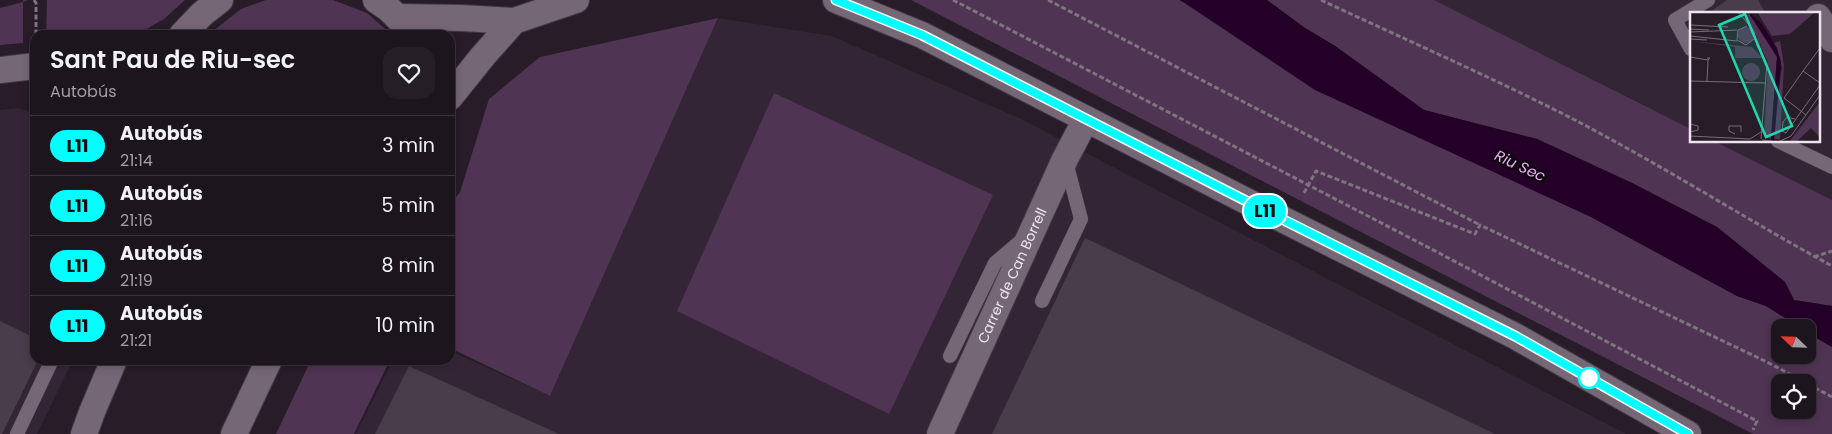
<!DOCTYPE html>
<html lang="es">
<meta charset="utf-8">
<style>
body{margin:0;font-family:Poppins,sans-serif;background:#251e27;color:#f1f3f6;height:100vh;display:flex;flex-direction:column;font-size:19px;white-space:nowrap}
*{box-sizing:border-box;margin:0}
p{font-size:16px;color:#a09fa4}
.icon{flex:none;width:28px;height:28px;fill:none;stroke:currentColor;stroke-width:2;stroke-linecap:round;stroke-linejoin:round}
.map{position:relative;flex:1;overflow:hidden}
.details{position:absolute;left:30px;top:30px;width:425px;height:335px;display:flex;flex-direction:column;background:#1d151e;border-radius:15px;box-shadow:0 2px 8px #0003,0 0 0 1px #3b343c}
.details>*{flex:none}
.badge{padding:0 10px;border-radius:16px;font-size:18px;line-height:32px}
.needle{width:32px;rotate:293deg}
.controls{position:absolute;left:1771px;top:319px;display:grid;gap:10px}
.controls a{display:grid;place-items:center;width:45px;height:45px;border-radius:10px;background:#1d151e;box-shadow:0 2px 8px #0003,0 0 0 1px #3b343c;font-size:25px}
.map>.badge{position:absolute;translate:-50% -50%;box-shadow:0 0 0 2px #fff}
.round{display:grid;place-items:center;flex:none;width:52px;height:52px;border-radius:15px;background:#251e27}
.head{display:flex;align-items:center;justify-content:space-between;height:85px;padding:0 20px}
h1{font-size:24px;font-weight:600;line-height:38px}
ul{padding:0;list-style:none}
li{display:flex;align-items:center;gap:15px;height:60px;padding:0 20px;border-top:1px solid #3b343c}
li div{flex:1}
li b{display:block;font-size:19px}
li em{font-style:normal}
li .badge{min-width:55px;font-weight:700;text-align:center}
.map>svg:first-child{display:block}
.built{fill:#342536}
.green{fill:#503453;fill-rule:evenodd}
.water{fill:#240029}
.building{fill:#4a3d4b}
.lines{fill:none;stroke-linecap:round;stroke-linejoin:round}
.service-casing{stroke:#413741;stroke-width:15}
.minor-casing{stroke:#413741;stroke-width:28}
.path{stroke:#7e747f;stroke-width:3;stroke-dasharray:5 2.5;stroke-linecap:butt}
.service{stroke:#756776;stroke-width:14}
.minor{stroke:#756776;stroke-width:26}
.line-casing{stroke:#fff;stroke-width:11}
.line{stroke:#0ff;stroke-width:8}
.stop-dot{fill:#fff;stroke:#0ff;stroke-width:2.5}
.labels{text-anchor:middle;stroke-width:4.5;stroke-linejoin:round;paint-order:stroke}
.street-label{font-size:14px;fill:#ede5ed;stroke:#0d080e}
.water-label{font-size:15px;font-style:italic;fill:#eeabf5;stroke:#0d080e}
.inset-road{fill:none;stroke:#766c77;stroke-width:1}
.view{fill:#22d5af;fill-opacity:0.15;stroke:#22d5af;stroke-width:2.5}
.inset-edge{fill:none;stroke:#ede5ed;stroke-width:2.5}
</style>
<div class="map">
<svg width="1832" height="434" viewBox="0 0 1832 434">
<rect width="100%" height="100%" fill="#271c28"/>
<!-- built -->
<g class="built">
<polygon points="1434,0 1832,0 1832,200 1714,141 1818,141 1818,14 1691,14 1691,129"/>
<polygon points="718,18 832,36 1021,119 1626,434 356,434 393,360 450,360 450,351 550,396"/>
<polygon points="18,108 35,114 35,360 73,360 37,434 0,434 0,110"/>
</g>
<!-- green -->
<g class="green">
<polygon points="23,0 28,0 23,2 23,43 0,45 0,8 23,2"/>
<polygon points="47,0 185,0 164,19 136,35 46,35"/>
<polygon points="266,0 333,0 367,13 392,35 208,35 241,9"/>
<path d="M911 0H1180L1490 169 1591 217 1737 296 1766 306 1800 327 1780 328V355H1808V333L1832 347V434H1753ZM1780 382H1808V410H1780Z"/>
<polygon points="1267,0 1434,0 1691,129 1691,141 1714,141 1832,200 1832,306 1794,300 1785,282 1717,227 1632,183 1537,139 1424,110 1335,46 1305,28"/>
<polygon points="718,18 550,396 450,348 450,205 460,192 489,99 540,57"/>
<polygon points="774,93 993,195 889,414 677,311"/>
<polygon points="311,360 390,360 354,434 276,434"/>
</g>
<!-- water -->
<polygon class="water" points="1180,0 1267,0 1305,28 1335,46 1424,110 1537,139 1632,183 1717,227 1785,282 1794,300 1832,306 1832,347 1808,333 1808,328 1800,327 1766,306 1737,296 1591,217 1315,90"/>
<!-- building -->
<g class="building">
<polygon points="1727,0 1758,0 1766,14 1707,14"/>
<polygon points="1085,238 1495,434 992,434"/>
<polygon points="0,321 35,338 35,360 38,360 2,434 0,434"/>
<polygon points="409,366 559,434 375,434"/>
</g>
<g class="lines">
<defs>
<g id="service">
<polyline points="1691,49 1675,20 1708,0"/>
<polyline points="1778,141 1832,167"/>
<polyline points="1042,301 1081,219 1066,162"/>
<polyline points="950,356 995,263 1022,240"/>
<polyline points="17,434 52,360"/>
</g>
<g id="minor">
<polyline points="376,0 389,9 409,29"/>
<polyline points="836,0 922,35 1254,205 1515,336 1688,434"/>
<polyline points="398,17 461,18 514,21 576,0"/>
<polyline points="1818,17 1832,39"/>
<polyline points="182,35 202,14 220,0"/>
<polyline points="0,70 35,66"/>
<polyline points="450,97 483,56 514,21"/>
<polyline points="84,434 92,412 114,360"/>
<polyline points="234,434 269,360"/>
<path id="s1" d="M940 434 1065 159 1086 119"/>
</g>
</defs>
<!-- service casing -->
<use href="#service" class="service-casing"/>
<!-- minor casing -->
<use href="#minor" class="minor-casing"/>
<!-- path -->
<g class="path">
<polyline points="34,0 36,3 36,35"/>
<polyline points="953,0 1439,253 1757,421 1753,430"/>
<polyline points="1048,0 1480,225"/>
<path d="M1321 0C1404 39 1489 76 1571 118 1660 164 1744 218 1832 266"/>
<polyline points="1304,193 1316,171 1475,234 1480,225 1765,361 1805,382"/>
<polyline points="1814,257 1832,251"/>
<polyline points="1808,384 1832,397"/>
</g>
<!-- service -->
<use href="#service" class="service"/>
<!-- minor -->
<use href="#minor" class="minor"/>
</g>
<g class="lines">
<defs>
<polyline id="line" points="836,0 922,35 1254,205 1515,336 1688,434"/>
</defs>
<!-- line casing -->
<use href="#line" class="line-casing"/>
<!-- line -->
<use href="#line" class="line"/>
</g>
<!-- markers -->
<circle class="stop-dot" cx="1589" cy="378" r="10"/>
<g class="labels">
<!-- street labels -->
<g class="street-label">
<text dy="5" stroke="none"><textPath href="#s1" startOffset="174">Carrer de Can Borrell</textPath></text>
</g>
<!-- water labels -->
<g class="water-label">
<text transform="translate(1520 166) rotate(25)" y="5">Riu Sec</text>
</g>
</g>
<!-- overview -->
<g transform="translate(1690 12)">
<rect width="130" height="130" fill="#271c28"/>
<path d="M50 0 56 4 59 1 69 12 87 45 81 127 74 124 78 50 70 34 72 31 69 33 66 23 54 6 56 5ZM67 0H125L100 22 82 24ZM48 23a8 8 0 1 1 16 0a8 8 0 1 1-16 0ZM0 29 62 35 73 46H45V35ZM90 29 94 53 90 127H84L83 119 92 55 84 31ZM52 60a9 9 0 1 1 18 0a9 9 0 1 1-18 0ZM130 90V125L121 116 106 130H99Z" fill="#503453"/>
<path d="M58 0 71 11 87 36 91 50 84 130 81 125 87 45Z" fill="#240029"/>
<path class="inset-road" d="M48 0 64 19 67 34 77 51 71 127M0 13 38 15M57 14 48 18 47 28 56 33 64 27M0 17 19 18M0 20 47 18M0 24 47 29M0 27 17 28M0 45 18 48 20 46H17M113 59 130 36M0 69 76 71M17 69 18 48M116 103 94 86 113 59 130 71M0 112 8 114V118L0 120M96 121 130 73M96 121 92 119 93 110 97 105 105 107M45 122 39 119V114H51V120M0 124 60 127 71 120M72 128 88 130 101 124 130 83"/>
<path class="view" d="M55 2 102 114 76 125 29 13Z"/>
<rect width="130" height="130" class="inset-edge"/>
</g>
</svg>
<div class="controls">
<a><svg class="needle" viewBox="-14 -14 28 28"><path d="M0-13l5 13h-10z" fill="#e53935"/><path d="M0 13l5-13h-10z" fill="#a09fa4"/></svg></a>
<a><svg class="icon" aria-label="locate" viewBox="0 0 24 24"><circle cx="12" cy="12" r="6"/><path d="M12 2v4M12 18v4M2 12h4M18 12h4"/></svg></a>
</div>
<b class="badge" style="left:1265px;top:211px;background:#0ff;color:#111">L11</b>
<section class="details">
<div class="head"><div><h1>Sant Pau de Riu-sec</h1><p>Autobús</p></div><a class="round"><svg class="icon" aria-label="heart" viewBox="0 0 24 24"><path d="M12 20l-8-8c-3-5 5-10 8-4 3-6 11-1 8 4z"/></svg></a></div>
<ul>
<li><span class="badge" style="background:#0ff;color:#111">L11</span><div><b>Autobús</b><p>21:14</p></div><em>3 min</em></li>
<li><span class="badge" style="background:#0ff;color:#111">L11</span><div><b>Autobús</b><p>21:16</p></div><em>5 min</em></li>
<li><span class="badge" style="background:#0ff;color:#111">L11</span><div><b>Autobús</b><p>21:19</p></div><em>8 min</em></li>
<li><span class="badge" style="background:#0ff;color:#111">L11</span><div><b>Autobús</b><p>21:21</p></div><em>10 min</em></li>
</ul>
</section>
</div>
